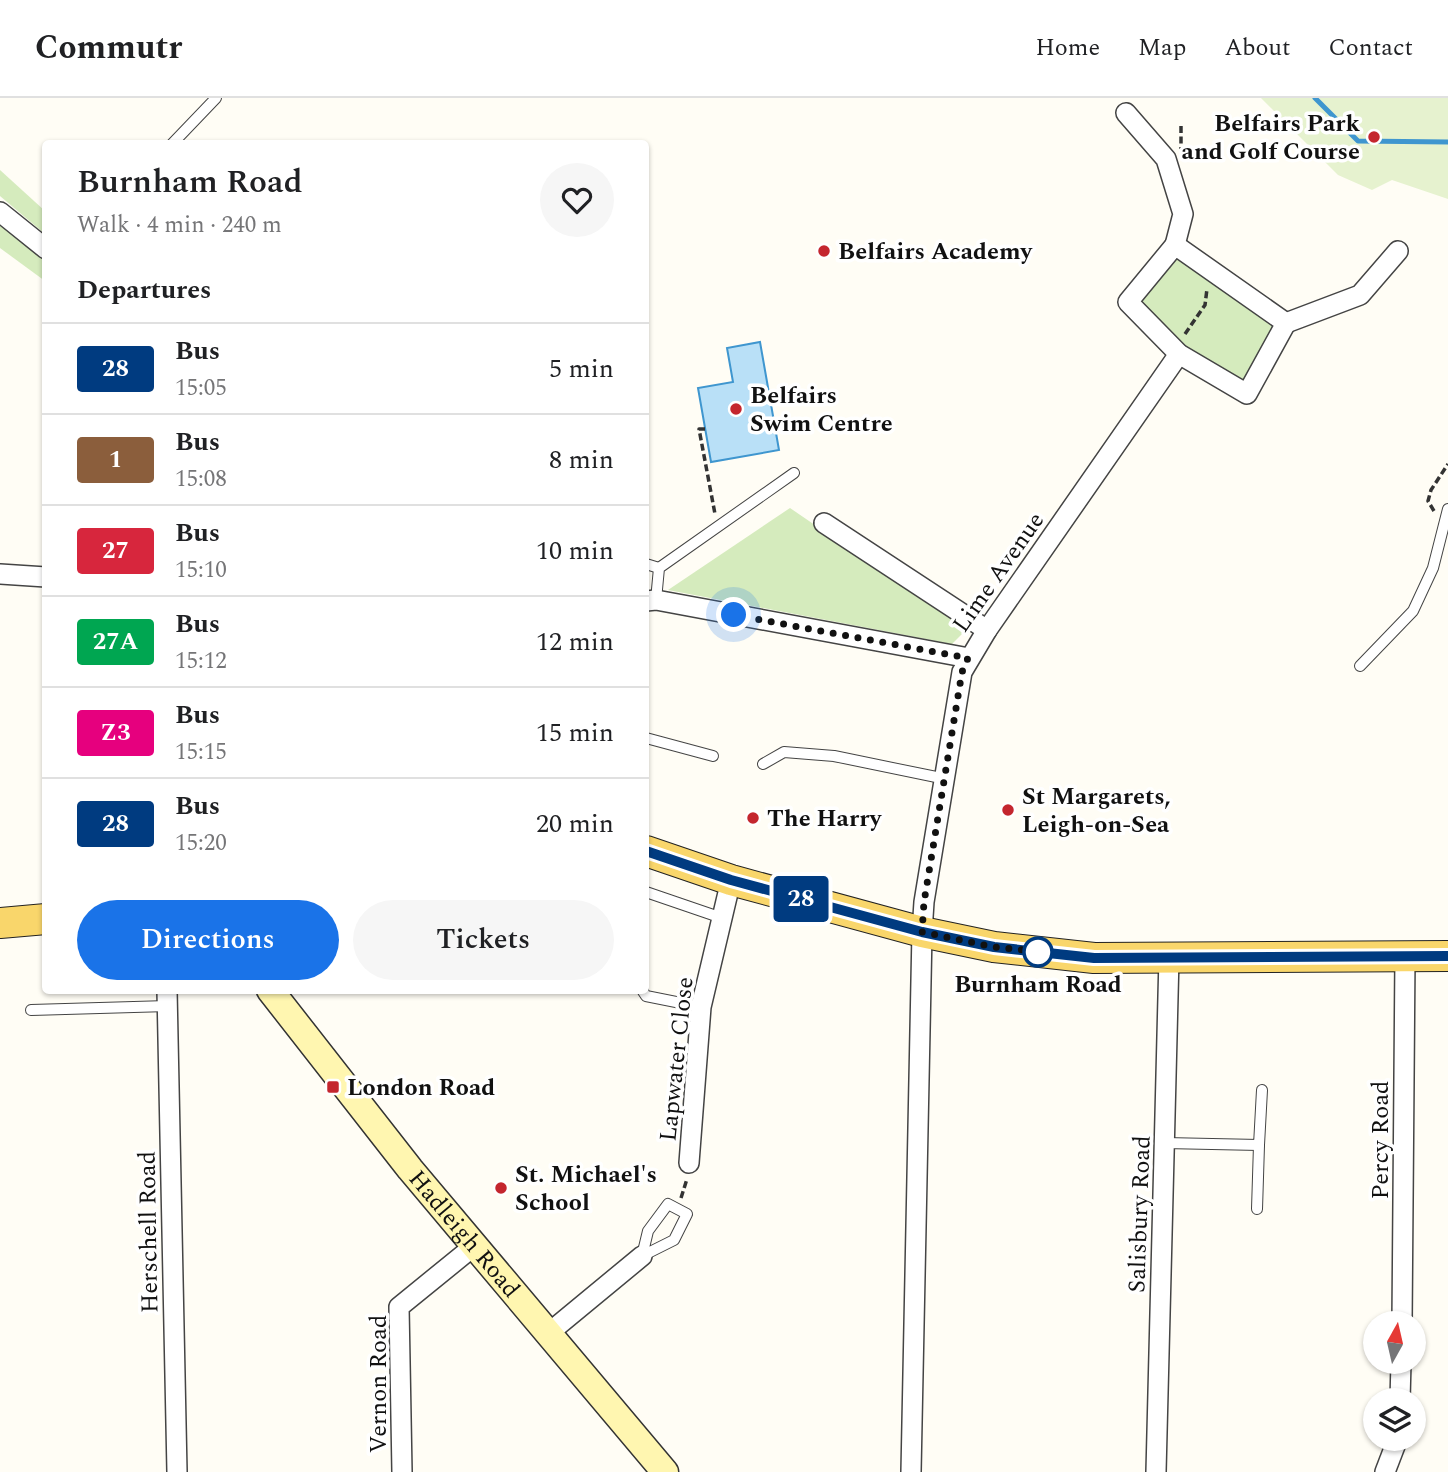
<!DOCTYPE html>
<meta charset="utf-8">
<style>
body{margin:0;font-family:Spectral,serif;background:#f6f6f6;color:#202124;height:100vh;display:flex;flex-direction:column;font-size:26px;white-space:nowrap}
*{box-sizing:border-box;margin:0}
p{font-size:23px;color:#757577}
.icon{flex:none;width:38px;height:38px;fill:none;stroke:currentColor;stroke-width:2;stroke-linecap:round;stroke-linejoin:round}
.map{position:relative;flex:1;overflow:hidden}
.panel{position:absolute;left:42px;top:42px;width:607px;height:854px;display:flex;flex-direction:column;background:#fff;border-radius:7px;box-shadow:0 2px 5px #0004}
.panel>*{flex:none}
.badge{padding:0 14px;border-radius:5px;font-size:24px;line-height:46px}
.needle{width:46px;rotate:8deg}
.fabs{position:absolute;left:1363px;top:1213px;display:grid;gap:14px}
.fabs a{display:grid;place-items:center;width:63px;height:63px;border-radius:50%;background:#fff;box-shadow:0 2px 5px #0004;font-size:35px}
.you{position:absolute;width:35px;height:35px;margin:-18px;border:5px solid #fff;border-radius:50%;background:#1a73e8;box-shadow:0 0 0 10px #1a73e833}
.map>.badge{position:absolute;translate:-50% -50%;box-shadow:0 0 0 4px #fff}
h2{padding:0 35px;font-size:26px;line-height:63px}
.round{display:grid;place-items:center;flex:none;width:74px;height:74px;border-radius:37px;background:#f6f6f6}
.head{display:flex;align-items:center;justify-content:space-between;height:119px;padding:0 35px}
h1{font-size:33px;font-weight:600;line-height:52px}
.action{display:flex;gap:14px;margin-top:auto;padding:14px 35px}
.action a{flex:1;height:80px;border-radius:42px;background:#1a73e8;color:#fff;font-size:28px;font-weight:600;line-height:80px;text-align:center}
.action a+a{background:#f6f6f6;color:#202124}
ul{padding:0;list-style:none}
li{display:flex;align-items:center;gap:21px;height:91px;padding:0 35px;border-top:2px solid #e0e0e0}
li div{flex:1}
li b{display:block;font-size:26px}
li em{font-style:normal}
li .badge{min-width:77px;font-weight:700;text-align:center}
header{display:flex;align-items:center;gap:42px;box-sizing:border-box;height:98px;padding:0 35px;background:#fff;border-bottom:2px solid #e0e0e0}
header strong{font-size:33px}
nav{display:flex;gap:38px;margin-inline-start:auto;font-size:24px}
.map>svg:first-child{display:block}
.green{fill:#d5ebbd}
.pitch{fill:#e6f2cf}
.water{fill:#b9e0f7;stroke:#3f96cf;stroke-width:2}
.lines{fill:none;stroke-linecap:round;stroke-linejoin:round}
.stream{stroke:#3f96cf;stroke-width:5}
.lane-casing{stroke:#444;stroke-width:12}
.street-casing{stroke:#444;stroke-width:22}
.secondary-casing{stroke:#333;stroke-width:29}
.primary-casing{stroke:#222;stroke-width:32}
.path{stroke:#333;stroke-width:3.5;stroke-dasharray:7 3.5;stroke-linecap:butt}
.lane{stroke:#fff;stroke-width:10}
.street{stroke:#fff;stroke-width:19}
.secondary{stroke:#fff6b0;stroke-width:26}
.primary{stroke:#f9d66b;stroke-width:30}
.line-casing{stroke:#fff;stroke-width:16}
.line{stroke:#003b80;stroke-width:10}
.walk{stroke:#111;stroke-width:7;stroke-dasharray:0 12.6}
.poi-dot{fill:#c4262e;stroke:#fff;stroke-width:2.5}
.stop-dot{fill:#fff;stroke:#003b80;stroke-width:3.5}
.labels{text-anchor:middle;stroke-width:7;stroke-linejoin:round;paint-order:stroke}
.poi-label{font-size:24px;font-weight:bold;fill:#111;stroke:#fff;text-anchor:start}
.street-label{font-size:24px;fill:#111;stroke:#fff}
.stop-label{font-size:24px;font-weight:bold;fill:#111;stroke:#fff}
</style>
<header>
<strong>Commutr</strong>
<nav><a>Home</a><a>Map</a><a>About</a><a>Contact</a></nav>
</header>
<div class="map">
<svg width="1448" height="1374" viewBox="0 0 1448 1374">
<rect width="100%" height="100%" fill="#fffdf5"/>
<!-- green -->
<g class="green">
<polygon points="0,72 45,113 45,136 0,98"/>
<polygon points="0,124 45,162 45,183 0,150"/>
<polygon points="1176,155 1281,227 1245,288 1183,251 1137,205"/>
<polygon points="790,410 967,531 952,546 668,492"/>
</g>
<!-- pitch -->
<polygon class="pitch" points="1261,0 1448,0 1448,101 1392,82 1372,92 1338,77"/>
<!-- water -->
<polygon class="water" points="760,244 779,352 711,364 698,290 733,284 727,250"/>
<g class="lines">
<!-- stream -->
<polyline class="stream" points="1315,0 1358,43 1448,44"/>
<defs>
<g id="lane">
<polyline points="172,46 216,0"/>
<polyline points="646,466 659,470"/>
<polyline points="656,502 659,470 794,375"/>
<polyline points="1360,568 1413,513 1433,470 1448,411"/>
<polyline points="646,640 713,658"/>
<polyline points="763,666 784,654 834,658 946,681"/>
<polyline points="646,794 722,820"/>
<polyline points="642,892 646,898 701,909"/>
<polyline points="31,912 168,908"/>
<polyline points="1165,1045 1259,1047 1262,992"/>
<polygon points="668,1106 687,1116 674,1142 642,1158 648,1133"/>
<polyline points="1257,1111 1259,1047"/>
</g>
<g id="street">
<polyline points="1126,15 1166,61 1183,116 1175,147"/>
<polyline points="0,114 46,151"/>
<polygon points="1175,147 1286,225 1247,296 1179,256 1128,204"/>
<polyline points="1286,225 1360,197 1398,153"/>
<polyline points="824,425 987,532"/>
<polyline points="0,476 46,479"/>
<polyline points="646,503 656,502 969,560"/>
<polyline points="167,892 177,1374"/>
<polyline points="689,1065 701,909 731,782"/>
<polyline points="1402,1225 1405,858"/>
<polyline points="550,1234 642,1158"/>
<polyline points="1400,1302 1401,1264"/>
<polyline points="402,1374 399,1209 474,1148"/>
<polyline points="911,1374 922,834 924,804 962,574 987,532 1179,256"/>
<polyline points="1156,1374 1169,859"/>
<polyline points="1385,1374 1398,1340"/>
</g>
<g id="secondary">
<path id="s1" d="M270 892 410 1071 665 1374"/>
</g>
<g id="primary">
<polyline points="646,753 731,782 922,834 994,849 1094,860 1448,858"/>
<polyline points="0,825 46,821"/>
</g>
</defs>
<!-- lane casing -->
<use href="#lane" class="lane-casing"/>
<!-- street casing -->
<use href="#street" class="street-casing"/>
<!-- secondary casing -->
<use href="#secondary" class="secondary-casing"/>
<!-- primary casing -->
<use href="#primary" class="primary-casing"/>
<!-- path -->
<g class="path">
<polyline points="1181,28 1181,51"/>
<polyline points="1185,236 1205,207 1207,191"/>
<polyline points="705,331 699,331 715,416"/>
<polyline points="1434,413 1428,403 1431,392 1448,366"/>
<polyline points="681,1100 687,1081"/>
</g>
<!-- lane -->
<use href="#lane" class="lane"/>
<!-- street -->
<use href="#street" class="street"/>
<!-- secondary -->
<use href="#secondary" class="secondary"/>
<!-- primary -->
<use href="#primary" class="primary"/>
</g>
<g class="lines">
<defs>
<polyline id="line" points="646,753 731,782 922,834 994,849 1094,860 1448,858"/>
</defs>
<!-- line casing -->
<use href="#line" class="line-casing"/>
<!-- line -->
<use href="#line" class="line"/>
<!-- walk -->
<polyline class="walk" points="734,517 968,560 962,574 924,804 922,834 994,849 1044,854 1038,854"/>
</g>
<!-- markers -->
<g class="poi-dot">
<circle cx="1374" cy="39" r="7"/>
<circle cx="824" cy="153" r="7"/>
<circle cx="736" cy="311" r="7"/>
<circle cx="1008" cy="712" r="7"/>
<circle cx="753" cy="720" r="7"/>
<rect x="326" y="982" width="14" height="14" rx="3.5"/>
<circle cx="501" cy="1090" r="7"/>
</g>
<circle class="stop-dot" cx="1038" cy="854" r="14"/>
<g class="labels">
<!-- poi labels -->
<g class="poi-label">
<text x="1360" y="33" text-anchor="end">Belfairs Park<tspan x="1360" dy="28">and Golf Course</tspan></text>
<text x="838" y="161">Belfairs Academy</text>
<text x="750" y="305">Belfairs<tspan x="750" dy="28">Swim Centre</tspan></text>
<text x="1022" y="706">St Margarets,<tspan x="1022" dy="28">Leigh-on-Sea</tspan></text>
<text x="767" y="728">The Harry</text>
<text x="347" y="997">London Road</text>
<text x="515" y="1084">St. Michael's<tspan x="515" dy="28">School</tspan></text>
</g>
<!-- street labels -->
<g class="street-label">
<text transform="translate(998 474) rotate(-55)" y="8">Lime Avenue</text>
<text transform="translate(676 961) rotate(-84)" y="8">Lapwater Close</text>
<text transform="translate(1380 1042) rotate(-90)" y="8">Percy Road</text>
<text transform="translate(1139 1116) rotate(-88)" y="8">Salisbury Road</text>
<text transform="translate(148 1134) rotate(-91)" y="8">Herschell Road</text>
<text dy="8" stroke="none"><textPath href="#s1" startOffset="312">Hadleigh Road</textPath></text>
<text transform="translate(378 1286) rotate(-90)" y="8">Vernon Road</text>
</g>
<!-- stop labels -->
<g class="stop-label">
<text x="1038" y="894">Burnham Road</text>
</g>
</g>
</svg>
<div class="fabs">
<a><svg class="needle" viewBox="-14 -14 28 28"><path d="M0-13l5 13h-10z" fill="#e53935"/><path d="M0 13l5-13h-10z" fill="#757577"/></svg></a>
<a><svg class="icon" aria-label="layers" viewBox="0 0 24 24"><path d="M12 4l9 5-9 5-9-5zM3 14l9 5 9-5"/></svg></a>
</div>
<div class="you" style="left:734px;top:517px"></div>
<b class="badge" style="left:801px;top:801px;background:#003b80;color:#fff">28</b>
<section class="panel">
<div class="head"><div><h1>Burnham Road</h1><p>Walk · 4 min · 240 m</p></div><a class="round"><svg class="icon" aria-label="heart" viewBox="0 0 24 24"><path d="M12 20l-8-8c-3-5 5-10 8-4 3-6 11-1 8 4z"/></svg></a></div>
<h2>Departures</h2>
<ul>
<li><span class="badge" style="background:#003b80;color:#fff">28</span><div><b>Bus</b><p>15:05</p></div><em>5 min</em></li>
<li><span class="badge" style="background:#8b5e3c;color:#fff">1</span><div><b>Bus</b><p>15:08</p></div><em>8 min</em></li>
<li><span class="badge" style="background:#d7263d;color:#fff">27</span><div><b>Bus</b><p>15:10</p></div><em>10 min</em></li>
<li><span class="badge" style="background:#00a651;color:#fff">27A</span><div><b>Bus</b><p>15:12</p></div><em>12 min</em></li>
<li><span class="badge" style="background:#e6007e;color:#fff">Z3</span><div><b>Bus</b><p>15:15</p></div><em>15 min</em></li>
<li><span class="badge" style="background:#003b80;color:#fff">28</span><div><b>Bus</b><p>15:20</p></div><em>20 min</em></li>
</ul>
<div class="action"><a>Directions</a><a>Tickets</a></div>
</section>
</div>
